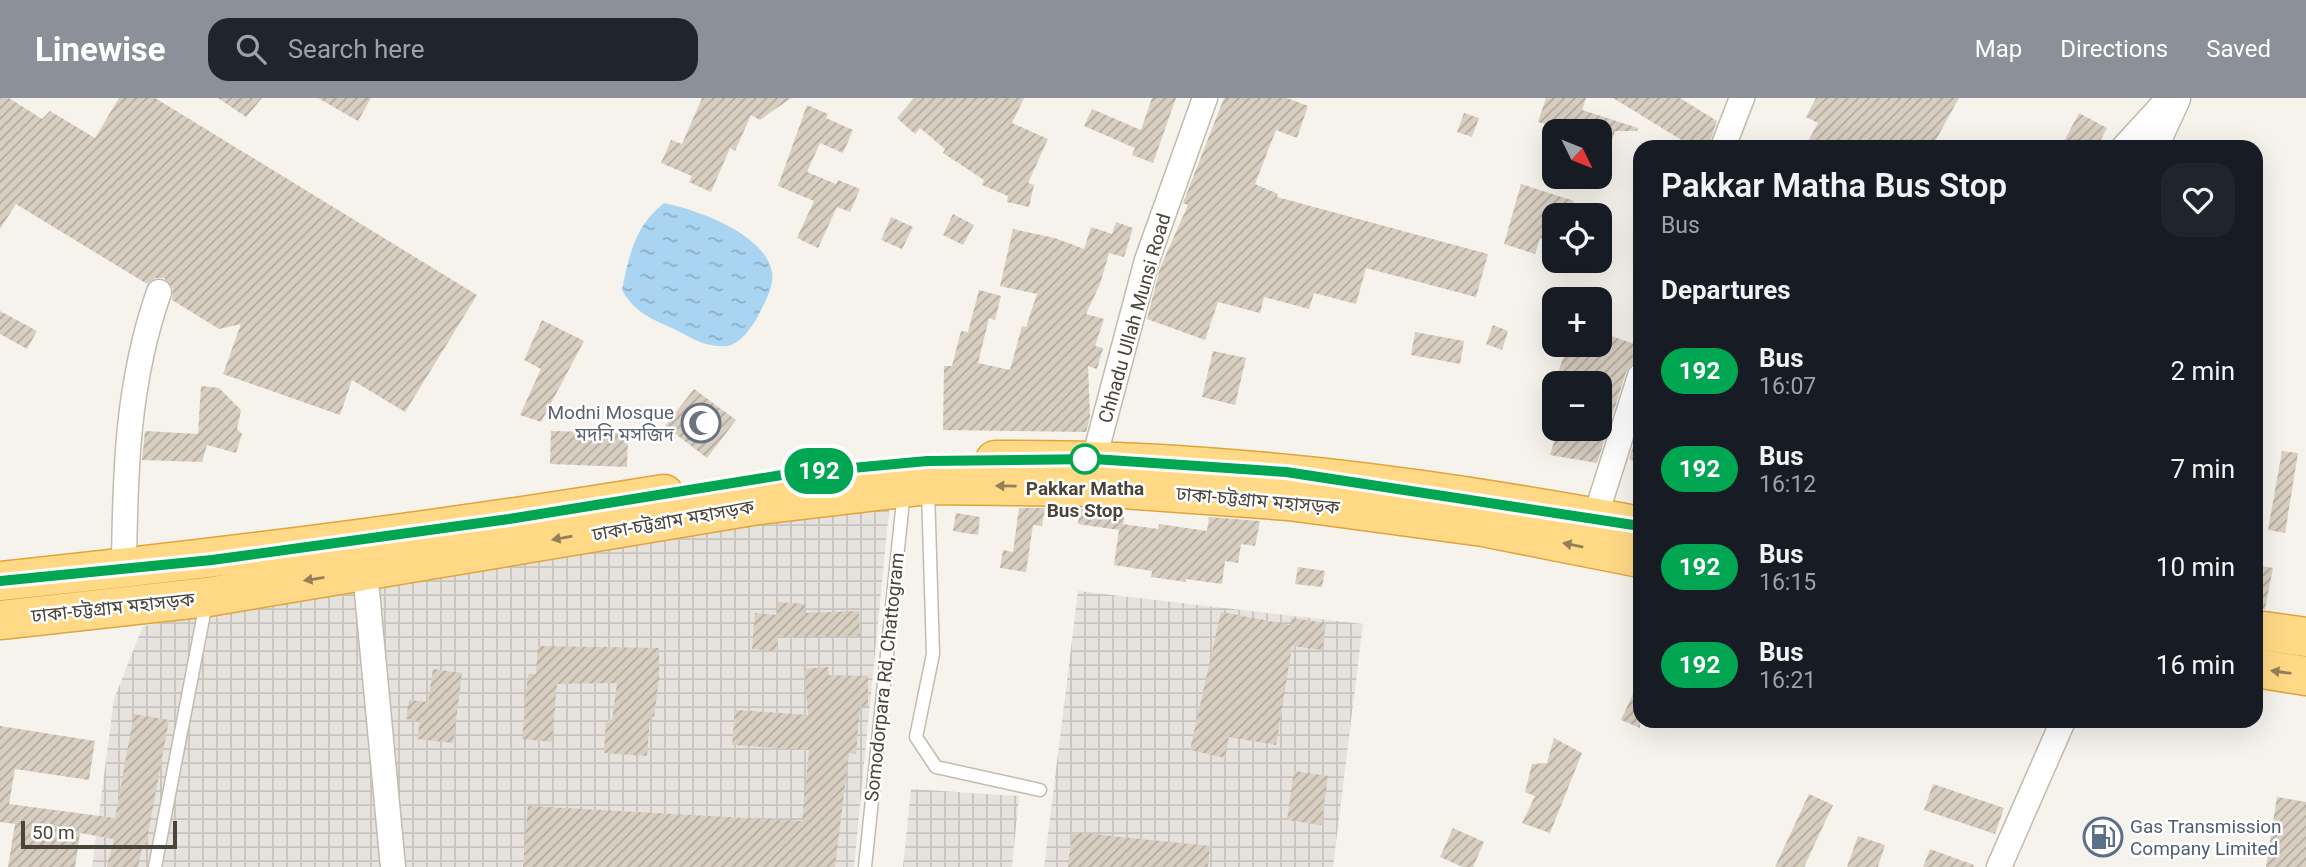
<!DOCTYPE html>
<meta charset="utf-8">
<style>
body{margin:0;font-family:Roboto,"Noto Sans Bengali",sans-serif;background:#20242c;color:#f1f3f6;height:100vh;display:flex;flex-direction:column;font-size:26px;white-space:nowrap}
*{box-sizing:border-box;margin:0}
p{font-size:23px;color:#9ea1a6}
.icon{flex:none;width:38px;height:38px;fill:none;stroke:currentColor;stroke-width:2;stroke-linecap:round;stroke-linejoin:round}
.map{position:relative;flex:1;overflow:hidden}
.panel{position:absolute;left:1633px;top:42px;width:630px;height:588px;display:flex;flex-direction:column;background:#171b24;border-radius:21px;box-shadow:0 7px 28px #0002}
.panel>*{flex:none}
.badge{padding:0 14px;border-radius:23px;font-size:24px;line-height:46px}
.needle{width:46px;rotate:133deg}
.buttons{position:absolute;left:1542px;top:21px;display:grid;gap:14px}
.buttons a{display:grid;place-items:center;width:70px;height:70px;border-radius:14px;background:#171b24;box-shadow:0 7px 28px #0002;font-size:35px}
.scale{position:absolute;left:21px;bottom:18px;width:156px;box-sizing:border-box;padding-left:7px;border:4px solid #4b4439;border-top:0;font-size:19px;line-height:24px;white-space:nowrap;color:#4b4439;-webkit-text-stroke:5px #fff;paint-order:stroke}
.map>.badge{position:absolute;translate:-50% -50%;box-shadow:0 0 0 4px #fff}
h2{padding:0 28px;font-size:26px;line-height:63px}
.round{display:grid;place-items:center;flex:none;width:74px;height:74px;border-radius:21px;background:#20242c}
.head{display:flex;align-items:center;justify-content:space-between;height:119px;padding:0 28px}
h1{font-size:33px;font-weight:600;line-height:52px}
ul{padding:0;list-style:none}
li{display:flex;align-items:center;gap:21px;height:98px;padding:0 28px}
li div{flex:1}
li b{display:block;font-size:26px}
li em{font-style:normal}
li .badge{min-width:77px;font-weight:700;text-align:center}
header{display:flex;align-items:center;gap:42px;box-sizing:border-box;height:98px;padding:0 35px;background:#8c9099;color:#fff}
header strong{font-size:33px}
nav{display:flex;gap:38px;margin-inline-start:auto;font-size:24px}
.search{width:490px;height:63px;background:#20242c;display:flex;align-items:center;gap:18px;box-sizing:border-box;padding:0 24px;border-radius:21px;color:#9ea1a6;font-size:26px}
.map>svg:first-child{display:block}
.industrial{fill:url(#industrial-grid)}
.water{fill:url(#water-ripples)}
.building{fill:url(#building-hatch)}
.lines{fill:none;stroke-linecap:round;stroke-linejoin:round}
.service-casing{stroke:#c2bbae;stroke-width:15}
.minor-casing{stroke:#c2bbae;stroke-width:27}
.trunk-casing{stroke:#e0a43c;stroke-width:41}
.service{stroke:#fff;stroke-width:12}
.minor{stroke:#fff;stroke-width:24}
.trunk{stroke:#ffd985;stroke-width:38}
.oneway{fill:#938057}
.line-casing{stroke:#fff;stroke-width:16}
.line{stroke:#00a651;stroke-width:10}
.stop-dot{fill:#fff;stroke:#00a651;stroke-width:3.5}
.labels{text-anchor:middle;stroke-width:5;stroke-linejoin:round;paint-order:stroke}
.street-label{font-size:19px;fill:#4b4439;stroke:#fff}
.worship-label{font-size:19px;fill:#5b616d;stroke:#fff;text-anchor:end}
.stop-label{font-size:19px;font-weight:bold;fill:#4b4439;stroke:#fff}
.service-label{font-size:19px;fill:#4e5e75;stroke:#fff;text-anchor:start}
</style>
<header>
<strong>Linewise</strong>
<div class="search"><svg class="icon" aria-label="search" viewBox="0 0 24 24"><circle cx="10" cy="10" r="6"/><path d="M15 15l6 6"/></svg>Search here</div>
<nav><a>Map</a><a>Directions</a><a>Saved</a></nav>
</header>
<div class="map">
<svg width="2306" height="769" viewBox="0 0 2306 769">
<defs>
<pattern id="industrial-grid" width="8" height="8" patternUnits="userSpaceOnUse" patternTransform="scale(1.75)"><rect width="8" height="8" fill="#e6e2dd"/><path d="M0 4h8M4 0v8" fill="none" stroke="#c7c3be"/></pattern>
<pattern id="water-ripples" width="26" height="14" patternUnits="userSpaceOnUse" patternTransform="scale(1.75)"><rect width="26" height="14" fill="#a9d4f2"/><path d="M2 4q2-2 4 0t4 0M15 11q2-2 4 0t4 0" fill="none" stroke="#8caec5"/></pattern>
<pattern id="building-hatch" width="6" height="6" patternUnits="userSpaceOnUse" patternTransform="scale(1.75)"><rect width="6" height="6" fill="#d8cfc1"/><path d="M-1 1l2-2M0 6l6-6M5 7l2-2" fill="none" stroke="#b1aa9e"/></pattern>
</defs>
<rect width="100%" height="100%" fill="#f6f3ec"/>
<!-- industrial -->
<g class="industrial">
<polygon points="890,402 854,769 92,769 114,601 143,528"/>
<polygon points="1078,493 1363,526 1333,769 1044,769"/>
<polygon points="911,691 1019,698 1012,769 903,769"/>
</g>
<!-- water -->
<path class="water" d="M664 105C698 112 765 136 772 174 775 188 763 208 757 220 751 230 740 246 727 248 704 250 691 239 672 230 650 220 634 214 622 192 629 157 635 128 664 105Z"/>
<!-- building -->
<g class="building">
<polygon points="0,0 9,0 42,21 50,13 95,40 119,0 155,0 477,197 405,314 352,282 340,317 223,276 241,226 219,231 172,202 173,190 164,180 155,180 147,186 16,106 0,131"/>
<polygon points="218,0 262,0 246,19"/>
<polygon points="318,0 371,0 358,23"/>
<polygon points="702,0 791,0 760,22 751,17 735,53 730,50 711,94 689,84 692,78 661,65 671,42 682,46"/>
<polygon points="914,0 1024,0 1012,25 1048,41 1028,85 1034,87 1029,109 1007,104 1008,98 982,87 984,82 943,55 945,51 920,30 915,36 897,20"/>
<polygon points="1152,0 1176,0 1153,65 1132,57 1135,50 1084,28 1092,11 1141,32"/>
<polygon points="1224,0 1287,0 1308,8 1297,40 1276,32 1255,86 1278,96 1277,99 1488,156 1476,199 1366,170 1356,206 1314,195 1309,211 1264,199 1260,215 1218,204 1205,242 1147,221 1160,170 1188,107 1183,105"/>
<polygon points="1546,0 1586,0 1582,12 1638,30 1637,33 1615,33 1603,71 1600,71 1600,33 1569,33 1538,24"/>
<polygon points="1613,0 1680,0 1717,23 1708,49 1693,49"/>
<polygon points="1816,0 1959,0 1932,49 1805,49 1818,25 1806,19"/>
<polygon points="807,7 828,16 826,20 853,32 843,55 820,45 807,74 836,86 838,82 860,91 850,114 837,109 818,150 797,140 814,103 778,88"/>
<polygon points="1464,15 1479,20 1472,39 1457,34"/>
<polygon points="2079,15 2107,30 2097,49 2061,49"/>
<polygon points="1521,86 1574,103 1569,117 1554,117 1554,145 1540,140 1535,156 1504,146"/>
<polygon points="953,116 974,127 963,147 943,137"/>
<polygon points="891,119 913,129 902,151 881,142"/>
<polygon points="1116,124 1133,130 1124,159 1109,155 1100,186 1086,216 1104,221 1095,248 1103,250 1097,271 1088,268 1090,319 1086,334 943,332 944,268 952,268 961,233 968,234 979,192 1001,198 995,222 989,220 978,265 1010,272 1022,228 1026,229 1037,196 1000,188 1013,131 1055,140 1084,151 1091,129 1112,136"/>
<polygon points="0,213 37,233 27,251 0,236"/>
<polygon points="542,222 584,243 541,324 520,317 541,271 524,262"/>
<polygon points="1493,227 1508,233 1502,252 1486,246"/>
<polygon points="1415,234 1464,243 1460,266 1411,257"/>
<polygon points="1600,234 1640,248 1640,264 1631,267 1626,274 1597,365 1550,357 1558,331 1600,331 1600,285 1555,285 1567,247 1600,247"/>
<polygon points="1213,253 1246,260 1235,307 1202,299"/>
<polygon points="201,288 219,290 241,312 237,331 242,336 236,355 207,347 202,364 142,362 145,333 198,336"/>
<polygon points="694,291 736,322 707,360 665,328"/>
<polygon points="1640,328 1640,365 1629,361"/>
<polygon points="551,333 628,335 627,369 550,366"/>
<polygon points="2282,353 2298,355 2285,435 2268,432"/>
<polygon points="1019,410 1045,410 1042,428 1033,427 1026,474 1000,470 1003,452 1013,454"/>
<polygon points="1080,411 1125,413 1123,426 1158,431 1159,426 1207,433 1209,419 1260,423 1255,448 1241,446 1238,465 1225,463 1222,486 1186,481 1186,484 1151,479 1152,473 1114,467 1119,432 1078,426"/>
<polygon points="956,415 980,419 978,437 953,433"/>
<polygon points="2256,467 2273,470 2265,511 2256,511"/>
<polygon points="1298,469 1325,473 1322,489 1295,486"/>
<polygon points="778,504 805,506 804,515 859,513 860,538 778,539 777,553 752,551 755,515 777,517"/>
<polygon points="1221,514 1290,527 1291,520 1326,525 1322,552 1292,548 1276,647 1229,639 1225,660 1190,652"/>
<polygon points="538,548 659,550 659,581 654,619 650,618 647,658 604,655 606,622 612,623 617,585 557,586 552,644 522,641 528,576 536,576"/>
<polygon points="828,569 829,577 868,578 868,608 860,608 856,656 849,655 835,769 523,769 528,708 802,723 809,652 732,647 735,612 808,617 804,571"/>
<polygon points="433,571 462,575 453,645 417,641 420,623 406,621 409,602 428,604"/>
<polygon points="1640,581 1640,630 1621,622"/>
<polygon points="134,616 169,622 146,747 143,746 138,769 107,769 114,741 80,735 75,769 8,769 15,726 0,724 0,628 95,643 89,682 15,671 9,706 115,720"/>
<polygon points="1554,640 1582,655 1550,735 1522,725 1535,698 1525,694 1532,666 1547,665"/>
<polygon points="1294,673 1328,678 1321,727 1287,722"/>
<polygon points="1933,686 2004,710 1995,736 1924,712"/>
<polygon points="1809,696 1833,707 1804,769 1775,769"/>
<polygon points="2277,699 2306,704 2306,769 2266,769"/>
<polygon points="1453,730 1484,744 1473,769 1463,769 1440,759"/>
<polygon points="1072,734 1210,748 1208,769 1068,769"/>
<polygon points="1858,738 1885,747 1878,769 1847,769"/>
<polygon points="1930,751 1974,767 1973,769 1923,769"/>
</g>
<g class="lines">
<defs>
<g id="service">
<polyline points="928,392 933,556 916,639 936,669 1040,692"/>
<polyline points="155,769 206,505"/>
<polyline points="865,769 904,393"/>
</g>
<g id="minor">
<polyline points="1723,49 1742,0"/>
<polyline points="2124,49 2169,0"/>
<polyline points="2156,49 2178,1"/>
<polyline points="1094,361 1147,162 1205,0"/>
<polyline points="1595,420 1640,278"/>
<path d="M124 470C125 375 127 285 159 194"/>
<polyline points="365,473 393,769"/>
<polyline points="1999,769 2063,623"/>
</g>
<g id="trunk">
<path d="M995 362C1212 360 1427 388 1640 428"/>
<path d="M0 483C222 460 443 432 664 396"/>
<polyline points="0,522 208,499 758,407 928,387 1095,389 1289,403 1483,429 1640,460"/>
<polyline points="2256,532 2306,539"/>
<polyline points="2256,570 2306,578"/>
</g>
</defs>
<!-- service casing -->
<use href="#service" class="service-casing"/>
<!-- minor casing -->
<use href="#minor" class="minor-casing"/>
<!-- trunk casing -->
<use href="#trunk" class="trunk-casing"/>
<!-- service -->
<use href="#service" class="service"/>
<!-- minor -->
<use href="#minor" class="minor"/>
<!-- trunk -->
<use href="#trunk" class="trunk"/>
</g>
<!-- one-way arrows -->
<defs><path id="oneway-solid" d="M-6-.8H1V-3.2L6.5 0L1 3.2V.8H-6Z" transform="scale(1.75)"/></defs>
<g class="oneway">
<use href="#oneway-solid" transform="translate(1006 388) rotate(-179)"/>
<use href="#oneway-solid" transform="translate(562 440) rotate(170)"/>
<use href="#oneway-solid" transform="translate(1573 447) rotate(-169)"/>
<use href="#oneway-solid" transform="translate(314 481) rotate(171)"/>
<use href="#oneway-solid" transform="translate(2281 574) rotate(-172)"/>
</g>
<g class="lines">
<defs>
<polyline id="line" points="0,483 212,462 509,421 788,376 927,363 1094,361 1286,374 1640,428"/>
</defs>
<!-- line casing -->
<use href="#line" class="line-casing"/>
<!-- line -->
<use href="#line" class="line"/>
</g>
<!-- icons -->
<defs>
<symbol id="mosque-ring" viewBox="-11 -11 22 22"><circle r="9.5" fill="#fff" stroke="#6b7280" stroke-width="1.5"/><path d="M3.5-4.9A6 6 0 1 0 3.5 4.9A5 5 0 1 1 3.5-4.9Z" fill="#6b7280"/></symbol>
<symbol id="fuel-ring" viewBox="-11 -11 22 22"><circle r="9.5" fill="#fff" stroke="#5c6f8a" stroke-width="1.5"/><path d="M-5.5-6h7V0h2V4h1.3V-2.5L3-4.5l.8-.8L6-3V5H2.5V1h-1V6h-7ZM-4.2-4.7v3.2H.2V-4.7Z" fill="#5c6f8a"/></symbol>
</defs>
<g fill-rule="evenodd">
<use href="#mosque-ring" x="679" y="303" width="44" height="44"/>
<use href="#fuel-ring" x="2081" y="717" width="44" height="44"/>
</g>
<!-- markers -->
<circle class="stop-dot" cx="1085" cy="361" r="14"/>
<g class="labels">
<!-- street labels -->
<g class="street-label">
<text transform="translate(1134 220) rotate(-74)" y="7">Chhadu Ullah Munsi Road</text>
<text transform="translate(1258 402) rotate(5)" y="7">ঢাকা-চট্টগ্রাম মহাসড়ক</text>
<text transform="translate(673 422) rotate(-10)" y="7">ঢাকা-চট্টগ্রাম মহাসড়ক</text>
<text transform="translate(113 509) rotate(-6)" y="7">ঢাকা-চট্টগ্রাম মহাসড়ক</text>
<text transform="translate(884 579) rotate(-84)" y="7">Somodorpara Rd, Chattogram</text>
</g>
<!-- worship labels -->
<g class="worship-label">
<text x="674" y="321">Modni Mosque<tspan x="674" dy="22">মদনি মসজিদ</tspan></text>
</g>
<!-- stop labels -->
<g class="stop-label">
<text x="1085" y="397">Pakkar Matha<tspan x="1085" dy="22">Bus Stop</tspan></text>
</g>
<!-- service labels -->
<g class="service-label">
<text x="2130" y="735">Gas Transmission<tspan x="2130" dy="22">Company Limited</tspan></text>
</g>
</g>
</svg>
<div class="buttons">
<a><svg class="needle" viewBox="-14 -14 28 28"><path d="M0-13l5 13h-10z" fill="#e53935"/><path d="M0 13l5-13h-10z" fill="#9ea1a6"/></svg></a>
<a><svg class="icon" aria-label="locate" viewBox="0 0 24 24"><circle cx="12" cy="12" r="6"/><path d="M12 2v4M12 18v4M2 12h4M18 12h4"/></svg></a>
<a>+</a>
<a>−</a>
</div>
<div class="scale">50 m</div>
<b class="badge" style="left:819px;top:373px;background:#00a651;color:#fff">192</b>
<section class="panel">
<div class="head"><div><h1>Pakkar Matha Bus Stop</h1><p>Bus</p></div><a class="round"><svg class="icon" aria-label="heart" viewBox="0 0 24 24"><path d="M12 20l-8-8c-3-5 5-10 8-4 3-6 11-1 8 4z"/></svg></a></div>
<h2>Departures</h2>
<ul>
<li><span class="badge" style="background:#00a651;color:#fff">192</span><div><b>Bus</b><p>16:07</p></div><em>2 min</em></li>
<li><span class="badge" style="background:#00a651;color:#fff">192</span><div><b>Bus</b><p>16:12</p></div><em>7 min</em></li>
<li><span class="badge" style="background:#00a651;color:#fff">192</span><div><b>Bus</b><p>16:15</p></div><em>10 min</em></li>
<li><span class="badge" style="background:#00a651;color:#fff">192</span><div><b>Bus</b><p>16:21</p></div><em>16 min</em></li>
</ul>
</section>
</div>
